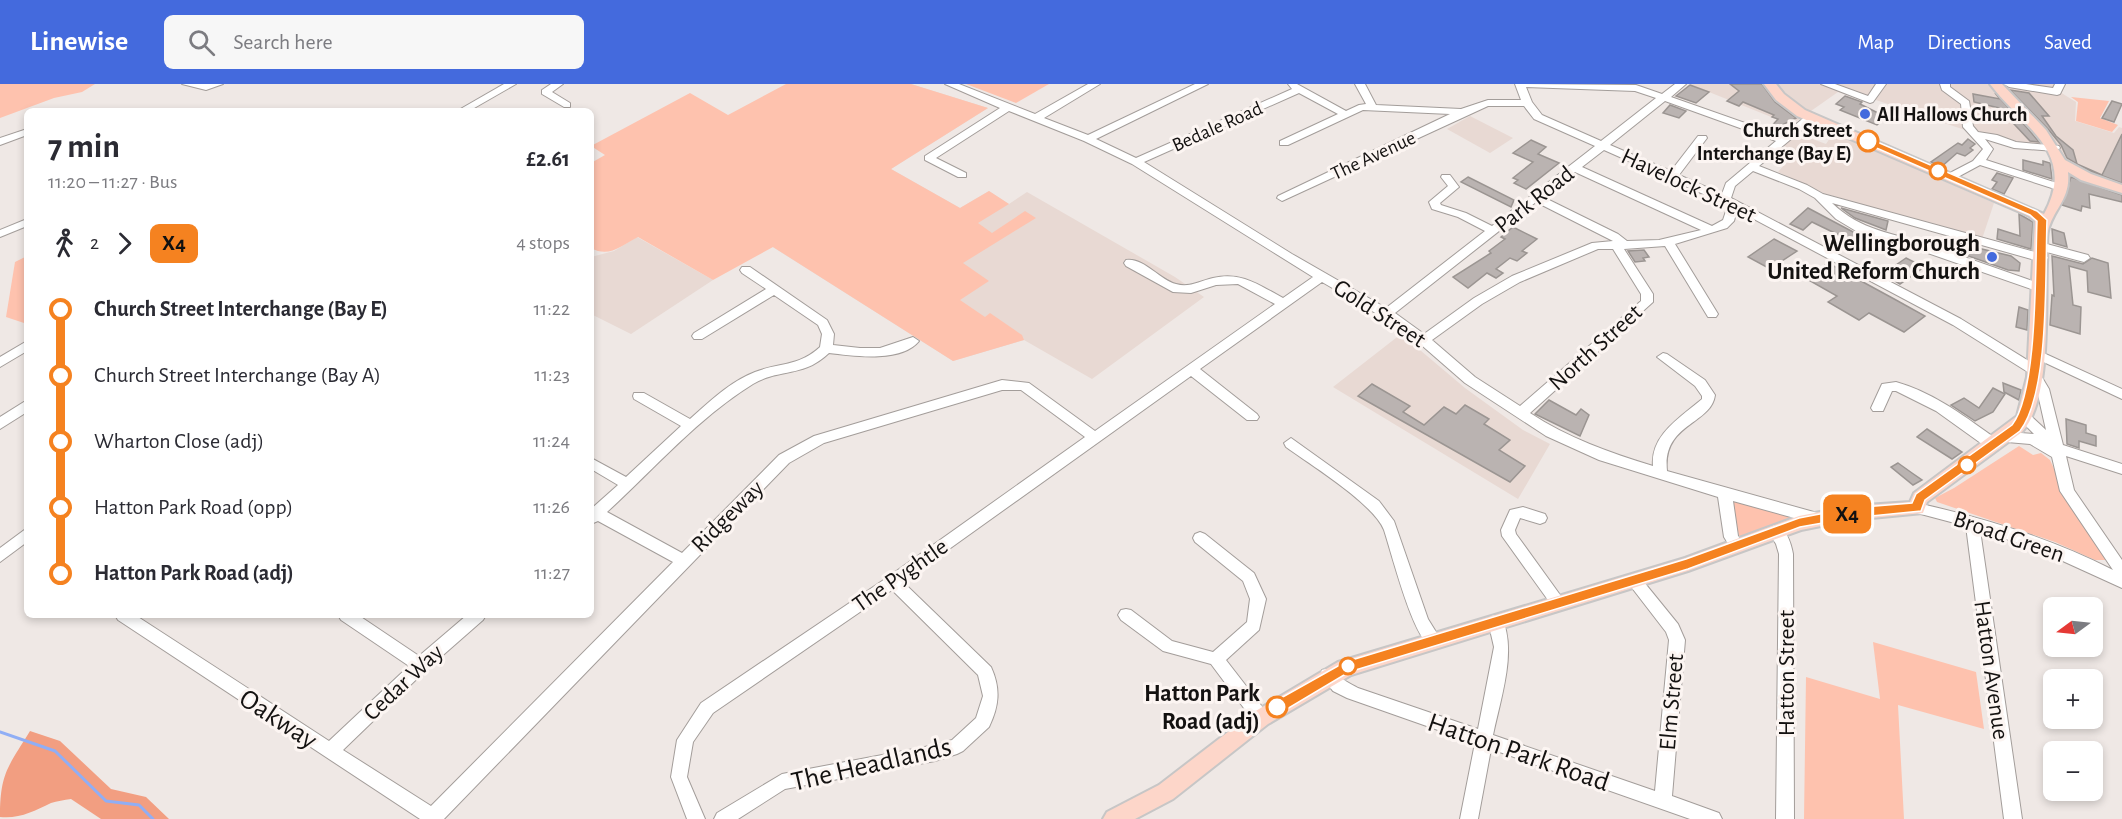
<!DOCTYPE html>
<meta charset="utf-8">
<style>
body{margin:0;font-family:"Alegreya Sans",sans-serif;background:#f7f7f7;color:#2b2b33;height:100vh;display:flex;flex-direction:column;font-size:22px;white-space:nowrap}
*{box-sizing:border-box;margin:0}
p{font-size:20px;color:#7c7c81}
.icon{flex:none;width:33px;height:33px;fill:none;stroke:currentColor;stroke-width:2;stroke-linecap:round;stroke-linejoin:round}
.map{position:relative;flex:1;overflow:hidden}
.drawer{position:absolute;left:24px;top:24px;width:570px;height:510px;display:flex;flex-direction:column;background:#fff;border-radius:9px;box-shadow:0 3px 9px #0003}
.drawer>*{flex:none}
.badge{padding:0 12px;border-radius:9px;font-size:21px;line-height:39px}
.needle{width:39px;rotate:255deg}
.tools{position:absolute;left:2043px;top:513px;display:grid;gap:12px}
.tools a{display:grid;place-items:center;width:60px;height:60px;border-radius:9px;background:#fff;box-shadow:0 3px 9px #0003;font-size:30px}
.map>.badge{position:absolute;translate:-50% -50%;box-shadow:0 0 0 3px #fff}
.legs{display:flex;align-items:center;gap:9px;height:66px;padding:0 24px;font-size:20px}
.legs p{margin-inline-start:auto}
.headline{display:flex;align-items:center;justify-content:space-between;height:102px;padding:0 24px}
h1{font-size:33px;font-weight:700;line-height:45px}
ul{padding:0 24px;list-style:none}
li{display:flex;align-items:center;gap:21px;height:66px;font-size:22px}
li i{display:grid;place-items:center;width:9px;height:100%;margin:0 8px;background:currentColor}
li i::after{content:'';width:15px;height:15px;margin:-8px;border:4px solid;border-radius:50%;background:#fff}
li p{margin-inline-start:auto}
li:first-child i{background:linear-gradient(#0000 50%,currentColor 0)}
li:last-child i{background:linear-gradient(currentColor 50%,#0000 0)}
header{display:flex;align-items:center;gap:36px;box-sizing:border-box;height:84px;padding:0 30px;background:#446add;color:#fff}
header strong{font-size:28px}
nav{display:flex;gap:33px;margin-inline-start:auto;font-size:21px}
.search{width:420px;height:54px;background:#f7f7f7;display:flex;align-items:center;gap:15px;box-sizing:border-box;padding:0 21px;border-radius:9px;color:#7c7c81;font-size:22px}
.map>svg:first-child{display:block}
.built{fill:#e8d9d3}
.green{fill:#fec2ae}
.forest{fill:#f29e81}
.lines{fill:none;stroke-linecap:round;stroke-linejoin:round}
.stream{stroke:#90aef5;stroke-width:3}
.building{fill:#bab3b1;stroke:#9b9592;stroke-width:1.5}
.minor-casing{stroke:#a39d9a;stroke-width:2}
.major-casing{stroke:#c7c6c6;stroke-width:4}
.minor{fill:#fff;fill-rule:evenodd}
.major{fill:#fdd6c9;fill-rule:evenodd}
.line-1{fill:#f58220;stroke:#fff;stroke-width:1.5}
.poi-dot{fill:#446add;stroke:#fcf5f2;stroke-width:2}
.stop-1-dot{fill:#fff;stroke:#f58220;stroke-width:3}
.labels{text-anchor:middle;stroke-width:6;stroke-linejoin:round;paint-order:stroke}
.far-poi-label{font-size:20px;font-weight:bold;fill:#141211;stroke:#fcf5f2;text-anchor:start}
.far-street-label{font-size:20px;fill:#141211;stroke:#fcf5f2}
.far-stop-label{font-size:20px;font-weight:bold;fill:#141211;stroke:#fcf5f2;text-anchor:end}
.street-label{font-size:24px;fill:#141211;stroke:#fcf5f2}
.poi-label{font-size:24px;font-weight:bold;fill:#141211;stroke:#fcf5f2;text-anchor:end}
.stop-label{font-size:24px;font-weight:bold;fill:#141211;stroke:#fcf5f2;text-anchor:end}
.near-street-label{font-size:28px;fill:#141211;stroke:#fcf5f2}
</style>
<header>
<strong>Linewise</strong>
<div class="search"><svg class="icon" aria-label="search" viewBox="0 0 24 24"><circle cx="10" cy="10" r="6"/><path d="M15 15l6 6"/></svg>Search here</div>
<nav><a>Map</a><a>Directions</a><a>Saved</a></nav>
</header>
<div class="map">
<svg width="2122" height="735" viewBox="0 0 2122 735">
<rect width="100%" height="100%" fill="#efe8e5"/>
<!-- built -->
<g class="built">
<polygon points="786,0 911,0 988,24 891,85 960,124 989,107 1009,120 1027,108 1175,193 1204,213 1092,295 1024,256 953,277 768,160"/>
<polygon points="1689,0 2056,0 2055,5 2076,18 2075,37 2114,49 2119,43 2122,44 2122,102 2096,93 2063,76 2056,63 2009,58 1993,50 1965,46 1873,15 1866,17 1838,8 1791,41"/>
<polygon points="1470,32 1513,54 1490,69 1447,45"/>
<polygon points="1794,48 1826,60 1834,48 1994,119 1982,155 1823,109 1778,88 1793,71 1775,63"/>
<polygon points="637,153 713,196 631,250 591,230 591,173 614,167"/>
<polygon points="1401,250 1465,304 1523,346 1550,360 1518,415 1333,303"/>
</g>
<!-- green -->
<g class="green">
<polygon points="0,0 95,0 82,8 54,14 0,34"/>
<path d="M786 0H911L988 24 891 85 960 124 989 107 1009 120 978 139 992 149 1025 127 1036 134 963 179 989 197 960 216 985 233 990 229 1022 251 1024 256 953 277 773 163 713 196 638 153C621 162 609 174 591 164V79L605 71 591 62 690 9 728 31Z"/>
<polygon points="966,0 1049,0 1016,19"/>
<polygon points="2071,13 2109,17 2100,34 2118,41 2112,48 2076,37 2078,18"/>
<polygon points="27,172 27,240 6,233 15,178"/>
<polygon points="2019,362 2033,371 2041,369 2050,376 2066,411 2107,476 2095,476 2055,458 1937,418 1935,414 1954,404"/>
<polygon points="1731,415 1802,434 1740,456"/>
<polygon points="1873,558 1976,588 1984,645 1898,621 1904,735 1804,735 1806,593 1880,615"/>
</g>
<!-- forest -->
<path class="forest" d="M30 647 60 657 111 705 146 713 169 735H101L71 715C64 716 57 717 51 719 34 727 20 735 0 733 0 689 8 683 30 647Z"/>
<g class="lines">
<!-- stream -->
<polyline class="stream" points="0,648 55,667 106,717 139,721 153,735"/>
</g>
<!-- building -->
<g class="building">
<polygon points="1730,0 1762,0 1775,18 1796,34 1776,44 1783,46 1781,49 1769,45 1778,35 1772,33 1774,31 1743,18 1739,22 1727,17 1739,7"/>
<polygon points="1690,1 1709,8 1696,19 1676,12"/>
<polygon points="2010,6 2029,9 2049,32 2042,32 2056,52 2073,66 2077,80 2067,74 2061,61 2048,45"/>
<polygon points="1995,9 2029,46 2039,58 2030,57 1999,24 1974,18 1973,10 2000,15"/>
<polygon points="1845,12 1862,18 1860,20 1886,33 1877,41 1840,26 1844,23 1836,20"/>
<polygon points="2112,17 2122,20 2114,38 2102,34"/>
<polygon points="1670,21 1686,27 1679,34 1663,29"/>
<polygon points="2122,50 2122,99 2092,88 2077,80 2102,91"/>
<polygon points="1968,55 1975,60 1970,64 1973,66 1965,72 1957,69 1941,83 1931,78 1958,59 1962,61"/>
<polygon points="1531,56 1546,63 1538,70 1559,79 1526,105 1514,99 1518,96 1513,94 1533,78 1513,69"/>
<polygon points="2023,76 2043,81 2043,77 2050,79 2052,95 2023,86"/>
<polygon points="1997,89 2013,94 2004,110 1992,105 1997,98 1992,96"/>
<polygon points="1468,93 1514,116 1511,123 1461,98"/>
<polygon points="2071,93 2122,111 2122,118 2089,110 2090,124 2082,122 2081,127 2062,121"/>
<polygon points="1808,124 1855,149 1883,158 1882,162 1871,158 1867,163 1856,159 1853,162 1845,159 1849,156 1812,138 1803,146 1790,140"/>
<polygon points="1841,124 1888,137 1886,146 1855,134"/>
<polygon points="2019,130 2033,138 2031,165 1997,155 1998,145 2020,152"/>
<polygon points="1513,143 1537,155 1522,167 1527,169 1517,177 1510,174 1496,185 1503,189 1496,194 1487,189 1468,204 1453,193 1491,169 1489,167 1505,155 1501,153"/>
<polygon points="2052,145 2064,149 2067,163 2053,159"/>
<polygon points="1774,155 1797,167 1779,179 1784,182 1776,188 1748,173"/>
<polygon points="1961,160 2011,172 2020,179 2019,187 2008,186 1960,169"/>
<polygon points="1644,166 1649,173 1643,174 1645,177 1635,178 1628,167"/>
<polygon points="2052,172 2083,180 2092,174 2108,179 2111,214 2088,208 2087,187 2069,182 2073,221 2081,223 2080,250 2050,241 2052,211 2054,212"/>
<polygon points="1906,174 1924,183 1900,200 1883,190"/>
<polygon points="1828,179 1896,216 1925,232 1904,248 1869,229 1859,236 1828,218 1837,212 1805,194"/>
<polygon points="2019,223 2028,226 2027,246 2016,243"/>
<polygon points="2003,299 2021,306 2019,316 2004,308"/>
<polygon points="1372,300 1410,322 1403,328 1424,341 1444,323 1456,330 1465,321 1489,335 1484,340 1510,356 1499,366 1525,382 1510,398 1358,312"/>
<polygon points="1993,304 2005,310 1993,328 1975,337 1951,321 1964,314 1979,324"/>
<polygon points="1549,316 1576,331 1581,325 1589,331 1580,352 1535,330"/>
<polygon points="2066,335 2086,341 2086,349 2096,352 2096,362 2079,357 2079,364 2067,360"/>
<polygon points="1927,345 1962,368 1952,375 1917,353"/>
<polygon points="1898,379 1912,389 1922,396 1913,401 1891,383"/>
</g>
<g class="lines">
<defs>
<g id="minor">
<polygon points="182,0 223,0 206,6"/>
<polygon points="504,0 516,0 469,27 457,27"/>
<polygon points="551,0 563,0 552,8 570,19 570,23 564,23 542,10 542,6"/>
<path d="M945 0H959L1035 30 1088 0H1100L1044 34 1088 51 1195 0H1208L1096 55 1136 74 1292 5 1288 0H1297L1346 27 1359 21 1366 20 1355 0H1365L1376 21 1461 25 1488 16H1521L1515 0 1636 1 1662 10 1675 0H1686L1671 13 1782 52 1807 31H1815V35L1759 82 1807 101 1823 110 2046 171 2048 174 2042 178 1832 119C1861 147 1893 149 1929 161 1968 174 2006 188 2044 201L2046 204 2040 208 1919 166 1856 147 1836 135 1815 114 1799 105 1753 87 1735 102 1731 114 1961 235 2040 284 2042 287 2040 290 2049 305 2063 361 2122 380V390L2066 372 2074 406 2122 476V504L2043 468 1980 446 2022 735H2004L1966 442 1917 429 1912 428 1910 424 1912 420 1917 419C1984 434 2051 454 2113 486L2060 407 2052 373 2030 360 2007 358 2000 353 2007 348 2034 350 2018 334 2025 329 2030 331 2046 346 2037 306 2029 293 2031 290 1953 241 1737 126 1734 137 1727 144 1675 160 1718 230 1716 233H1708L1665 162 1624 165 1653 210V218L1530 329C1568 354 1610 369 1653 382 1650 351 1681 333 1702 315V312L1695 302 1657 273 1663 269 1667 270 1705 296 1715 311C1711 341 1662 339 1667 387L1821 430 1823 434 1821 438 1816 440 1733 417 1738 452 1744 462 1742 466 1737 468 1732 466 1724 453 1718 413 1599 376 1546 352 1465 299 1403 245 1322 198 1200 285 1257 330 1259 333 1257 336H1247L1191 292 903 498 991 583C1001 605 999 622 989 643L963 667 957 670 935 677 785 705 738 735H714L717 729 782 690 935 661 952 656 976 634 983 612 978 591 892 506 713 629 693 658 687 693 705 735H687L671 693 677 656 701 619 888 493 1085 353 1021 306H1002L824 359 789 379 444 735H420L118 536 115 531H135L329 657 409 582 341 536 338 531H358L419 572 467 531H486L483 536 426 586 343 666 431 722 673 478 598 437 591 440V425L618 401 591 385V374L626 393 681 342 634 315 633 312 634 309H644L690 335C709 318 731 297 755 288 780 278 798 283 820 263L822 250 818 241 774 211 702 255H694L692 252 694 249 766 205 742 189 740 186 742 183H750L827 236 834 250 833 261 860 264H880L913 253 919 257C901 279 854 272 829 269 803 294 780 284 753 300 698 334 654 385 607 428L682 469 779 371 814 352 1002 296 1029 299 1095 347 1275 220 1238 200 1216 201 1191 209 1173 208 1126 182 1124 179 1126 176C1143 173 1160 196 1176 200 1189 204 1200 197 1213 194 1241 187 1259 201 1283 214L1313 193 1132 80 1084 57 1009 27 936 74 966 89V93H958L925 76V72L1000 24ZM1526 3 1635 7 1656 14 1601 57 1542 31 1532 18ZM1299 9 1338 30 1280 57V61H1288L1363 26 1450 30 1278 112 1277 114 1282 117 1488 22H1524L1534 35 1595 62 1492 142 1466 129 1441 121 1440 119 1459 103 1450 91H1442L1441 93 1448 102 1429 118 1432 125 1458 133 1485 147 1386 224 1292 170 1144 78ZM1665 17 1776 57 1726 99 1722 110 1679 91 1707 54 1706 52H1698L1671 87 1610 61ZM1604 66 1728 121 1723 136 1712 142 1582 83ZM1575 88 1701 146 1659 156 1627 157 1618 150 1543 113ZM1536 118 1613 157 1592 159 1512 192 1474 214 1424 250 1395 229ZM1598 165H1613L1641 210V217L1520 322 1475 293 1432 256 1482 220 1520 198Z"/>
<polygon points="1821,0 1835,0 1868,12 1876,0 1886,0 1873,18 1870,19"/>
<polygon points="1940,0 1950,0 1950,3 1969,17 1973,42 1978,48 1997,51 2016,58 2059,62 2060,64 2055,67 2014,64 1985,55 1993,65 1986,76 2066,102 2066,106 2058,106 1980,81 1954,95 1946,95 1946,91 1973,77 1983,65 1963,43 1961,20 1942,6"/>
<polygon points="2004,0 2026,0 2053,4 2055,0 2065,0 2060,10 2057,11 2009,3"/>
<polygon points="27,45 27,51 0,61 0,54"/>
<polygon points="27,135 27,142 0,153 0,146"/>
<polygon points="2043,159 2088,171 2090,174 2084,178 2039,166 2037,163"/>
<polygon points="27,257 27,267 0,283 0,273"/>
<polygon points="2037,266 2122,305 2122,315 2033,273 2031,270 2033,267"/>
<path d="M1896 298C1935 309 1967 334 1999 357L2001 361 1999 365H1989L1936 327 1896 307H1892L1883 327H1873L1871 324 1882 300Z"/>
<polygon points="27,316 27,328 0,345 0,333"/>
<path d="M1291 354 1379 417 1394 437 1428 535 1441 556 1438 561C1435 562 1434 563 1430 561 1413 554 1391 467 1384 446 1374 420 1311 381 1286 363L1284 359Z"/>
<polygon points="1523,423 1545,430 1547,434 1545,438 1540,440 1520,434 1515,446 1516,450 1563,515 1566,519 1563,523 1558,525 1553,523 1502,452 1501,446 1510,426"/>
<path d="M1775 441C1787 445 1791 459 1793 470L1794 735H1776L1779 470 1776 460 1768 447 1770 443Z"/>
<polygon points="27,444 27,458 0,478 0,464"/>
<polygon points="1200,448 1205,450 1254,489 1266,515 1259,546 1226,576 1267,629 1269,634 1267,639 1261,641 1255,639 1211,580 1163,567 1121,536 1118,531 1121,526 1126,525 1131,526 1172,557 1213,568 1247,538 1250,515 1243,497 1195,458 1193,454 1195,450"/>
<path d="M1634 490 1639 492 1678 540 1685 556 1672 712 1719 729 1722 735H1690L1491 665 1478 735H1460L1475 659 1347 614 1333 607 1320 591 1322 586C1333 582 1336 590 1344 596 1348 599 1353 601 1358 604L1478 645 1494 563 1488 537 1491 532 1496 531 1501 532C1518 566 1500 616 1493 651L1655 707 1669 556 1666 548 1629 500 1627 496 1629 492Z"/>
</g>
<path id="major" d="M1764 0H1776L1784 10 1805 26 2044 130C2078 68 2023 44 1990 0H2002L2046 46 2065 76 2091 90 2122 101V109L2081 96 2068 88C2071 115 2053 125 2048 147 2046 157 2048 169 2047 179 2045 224 2052 315 2022 348L1927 418 1923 429 1851 436 1801 446 1688 487 1351 591 1268 640 1173 715 1135 735H1103L1107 728 1159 701 1254 628 1338 578 1685 474 1799 432 1851 422 1910 418 1914 409 2017 332 2027 293 2035 137 2029 132 1797 32 1776 16Z"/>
</defs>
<!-- minor casing -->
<use href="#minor" class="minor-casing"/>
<!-- major casing -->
<use href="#major" class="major-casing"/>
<!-- minor -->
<use href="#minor" class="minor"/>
<!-- major -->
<use href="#major" class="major"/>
</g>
<!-- line-1 -->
<path class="line-1" d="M1868 54 2037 127 2047 136C2045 188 2050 308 2020 347L1925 416 1921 427 1851 434 1800 443 1688 485 1349 588 1282 628H1272V619L1345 578 1686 475 1799 434 1851 424 1912 419 1916 410 2012 341C2038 308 2035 183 2037 137L2030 131 1865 59V55Z"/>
<!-- markers -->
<g class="poi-dot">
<circle cx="1865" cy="30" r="6"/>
<circle cx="1992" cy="173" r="6"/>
</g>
<g class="stop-1-dot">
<circle cx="1868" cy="57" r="10"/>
<circle cx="1938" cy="87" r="8"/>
<circle cx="1967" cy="381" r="8"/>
<circle cx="1348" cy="582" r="8"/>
<circle cx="1277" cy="623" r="10"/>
</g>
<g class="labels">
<!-- far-poi labels -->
<g class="far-poi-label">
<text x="1877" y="37">All Hallows Church</text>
</g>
<!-- far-street labels -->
<g class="far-street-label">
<text transform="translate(1217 42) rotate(-24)" y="7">Bedale Road</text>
<text transform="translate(1373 71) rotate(-25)" y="7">The Avenue</text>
</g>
<!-- far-stop labels -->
<g class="far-stop-label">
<text x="1852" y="53">Church Street<tspan x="1852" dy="23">Interchange (Bay E)</tspan></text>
</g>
<!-- street labels -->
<g class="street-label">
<text transform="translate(1689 101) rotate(25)" y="8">Havelock Street</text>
<text transform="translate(1534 115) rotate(-38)" y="8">Park Road</text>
<text transform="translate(1380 229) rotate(33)" y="8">Gold Street</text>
<text transform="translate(1595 263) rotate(-42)" y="8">North Street</text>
<text transform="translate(727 432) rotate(-45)" y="8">Ridgeway</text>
<text transform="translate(2009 452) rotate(19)" y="8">Broad Green</text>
<text transform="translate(900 491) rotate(-35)" y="8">The Pyghtle</text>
<text transform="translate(1992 586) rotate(82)" y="8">Hatton Avenue</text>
<text transform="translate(1786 589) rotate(-90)" y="8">Hatton Street</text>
<text transform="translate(403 598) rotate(-43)" y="8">Cedar Way</text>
<text transform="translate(1671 618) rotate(-85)" y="8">Elm Street</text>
</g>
<!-- poi labels -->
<g class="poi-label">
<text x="1980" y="167">Wellingborough<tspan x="1980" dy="28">United Reform Church</tspan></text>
</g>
<!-- stop labels -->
<g class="stop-label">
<text x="1260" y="617">Hatton Park<tspan x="1260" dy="28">Road (adj)</tspan></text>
</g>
<!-- near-street labels -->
<g class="near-street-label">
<text transform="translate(279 634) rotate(33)" y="10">Oakway</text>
<text transform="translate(1519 667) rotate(19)" y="10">Hatton Park Road</text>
<text transform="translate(871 679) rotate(-13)" y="10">The Headlands</text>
</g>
</g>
</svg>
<div class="tools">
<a><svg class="needle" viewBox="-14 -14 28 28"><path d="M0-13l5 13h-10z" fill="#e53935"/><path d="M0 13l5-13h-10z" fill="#7c7c81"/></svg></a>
<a>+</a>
<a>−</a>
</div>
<b class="badge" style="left:1847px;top:430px;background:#f58220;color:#111">X4</b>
<section class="drawer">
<div class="headline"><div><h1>7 min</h1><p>11:20 – 11:27 · Bus</p></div><b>£2.61</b></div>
<div class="legs"><svg class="icon" aria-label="walk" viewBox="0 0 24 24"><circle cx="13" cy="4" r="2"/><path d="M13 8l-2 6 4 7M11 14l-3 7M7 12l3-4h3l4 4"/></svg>2<svg class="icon" aria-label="forward" viewBox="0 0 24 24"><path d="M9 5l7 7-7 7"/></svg><b class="badge" style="background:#f58220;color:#111">X4</b><p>4 stops</p></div>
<ul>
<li><i style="color:#f58220"></i><b>Church Street Interchange (Bay E)</b><p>11:22</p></li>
<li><i style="color:#f58220"></i><span>Church Street Interchange (Bay A)</span><p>11:23</p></li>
<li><i style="color:#f58220"></i><span>Wharton Close (adj)</span><p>11:24</p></li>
<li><i style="color:#f58220"></i><span>Hatton Park Road (opp)</span><p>11:26</p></li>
<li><i style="color:#f58220"></i><b>Hatton Park Road (adj)</b><p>11:27</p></li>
</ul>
</section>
</div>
